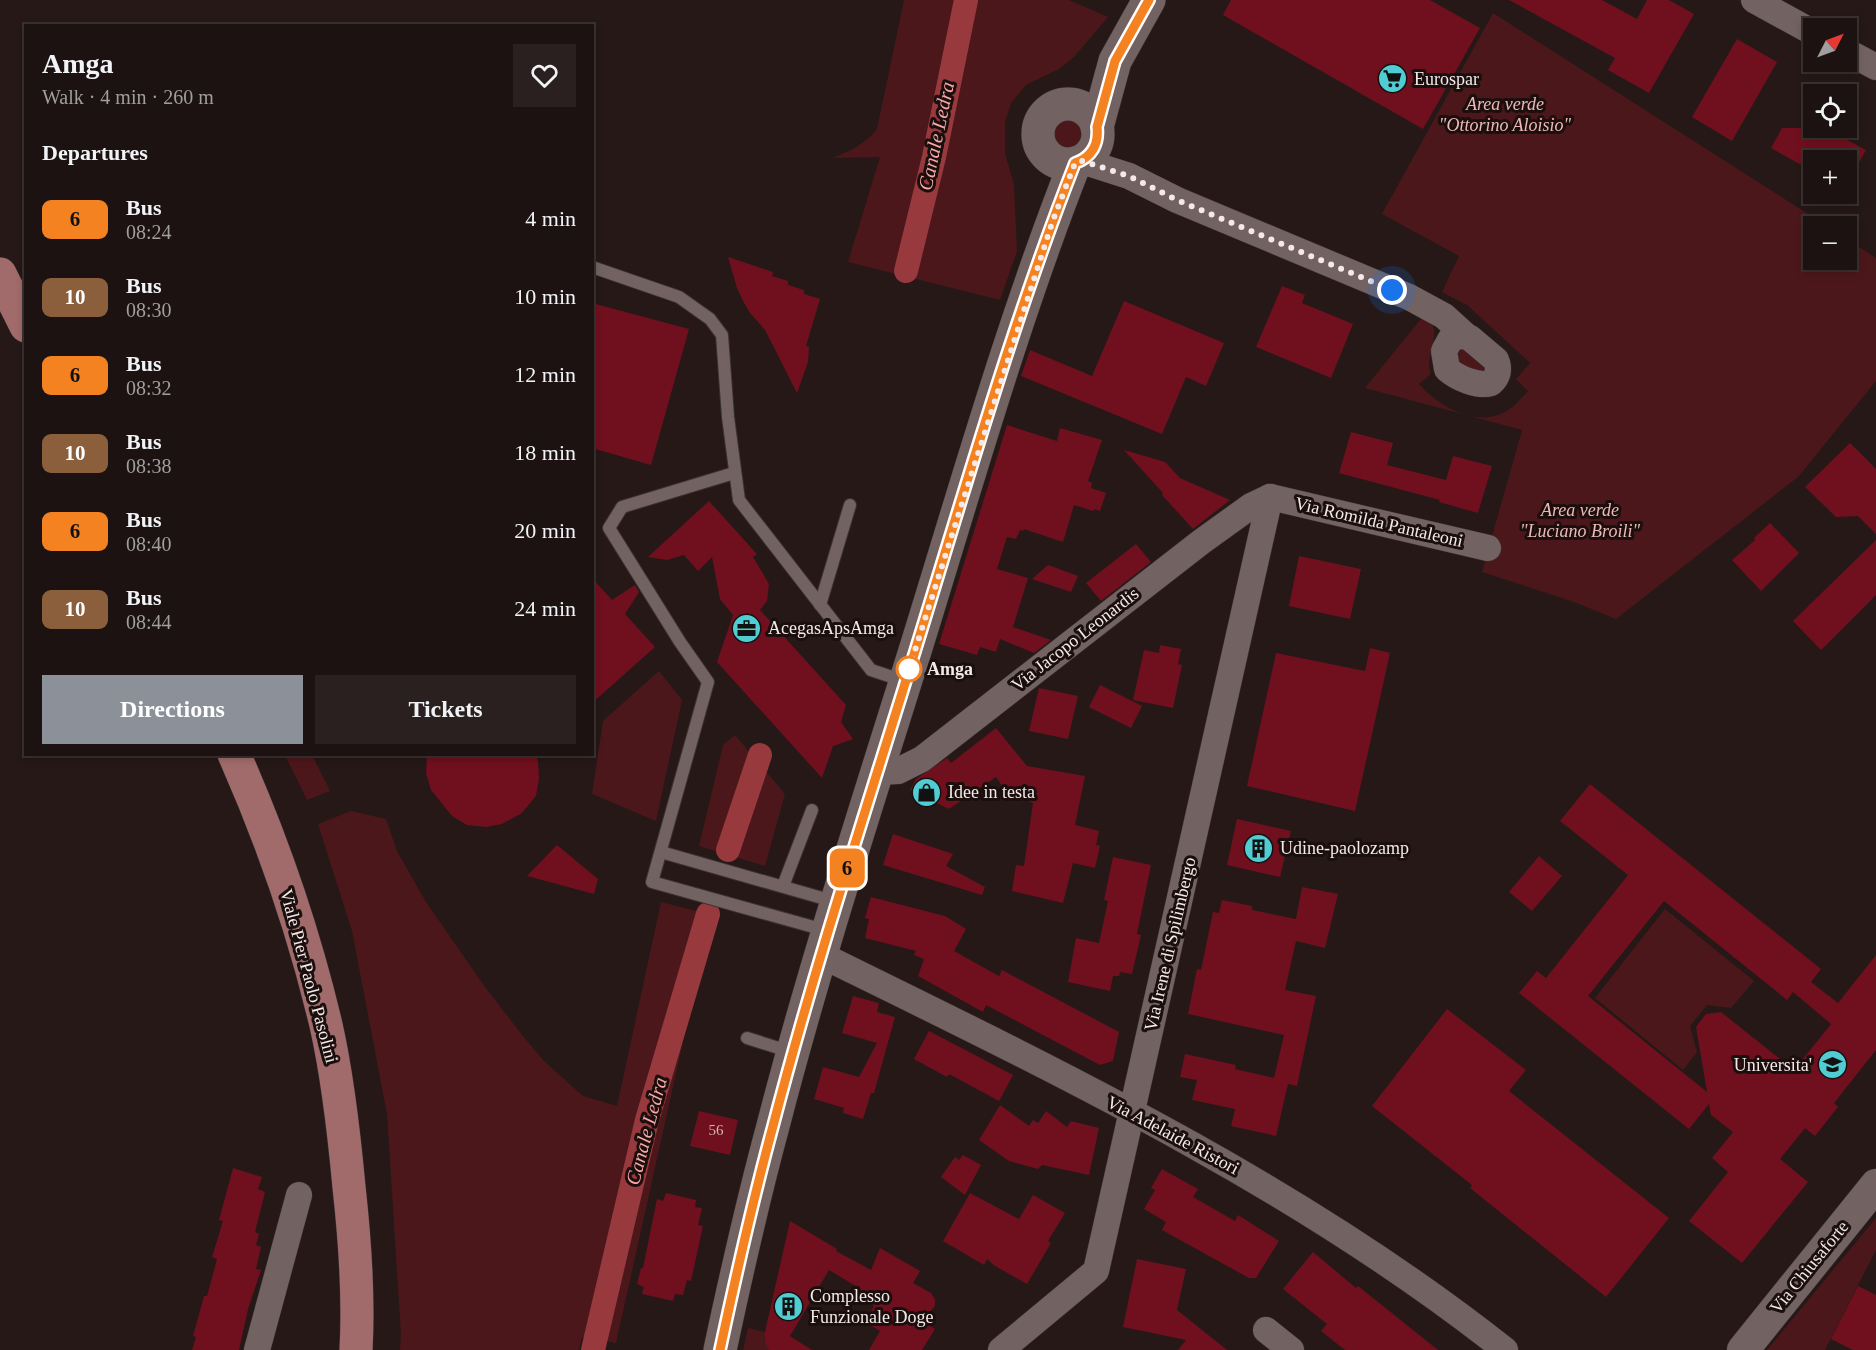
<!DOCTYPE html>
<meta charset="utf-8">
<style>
body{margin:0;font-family:"Times New Roman",serif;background:#29201f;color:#f1f3f6;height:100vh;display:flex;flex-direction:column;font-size:22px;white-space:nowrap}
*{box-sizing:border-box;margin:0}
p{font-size:20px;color:#a09e9f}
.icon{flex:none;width:33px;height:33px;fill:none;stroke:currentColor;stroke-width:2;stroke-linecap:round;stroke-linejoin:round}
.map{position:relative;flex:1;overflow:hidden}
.details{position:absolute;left:24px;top:24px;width:570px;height:732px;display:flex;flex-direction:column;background:#1c1211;border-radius:0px;box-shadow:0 3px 9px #0003,0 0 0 2px #3a3231}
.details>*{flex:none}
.badge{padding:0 12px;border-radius:9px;font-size:21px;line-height:39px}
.needle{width:39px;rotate:48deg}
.controls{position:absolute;left:1803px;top:18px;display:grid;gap:12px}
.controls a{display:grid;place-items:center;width:54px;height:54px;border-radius:0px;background:#1c1211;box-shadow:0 3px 9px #0003,0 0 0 2px #3a3231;font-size:30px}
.you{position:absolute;width:30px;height:30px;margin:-15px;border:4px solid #fff;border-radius:50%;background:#1a73e8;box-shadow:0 0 0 9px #1a73e833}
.map>.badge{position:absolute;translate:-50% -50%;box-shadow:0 0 0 3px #fff}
h2{padding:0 18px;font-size:22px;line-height:54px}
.round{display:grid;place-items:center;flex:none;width:63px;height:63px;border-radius:0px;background:#29201f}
.overview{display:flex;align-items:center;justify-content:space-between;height:102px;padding:0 18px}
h1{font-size:28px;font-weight:700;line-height:45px}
.action{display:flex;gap:12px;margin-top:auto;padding:12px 18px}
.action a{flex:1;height:69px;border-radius:0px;background:#8c9099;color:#fff;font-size:24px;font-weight:700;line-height:69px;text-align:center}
.action a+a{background:#29201f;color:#f1f3f6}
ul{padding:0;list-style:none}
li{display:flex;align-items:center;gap:18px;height:78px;padding:0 18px}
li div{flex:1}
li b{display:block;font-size:22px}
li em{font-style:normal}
li .badge{min-width:66px;font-weight:700;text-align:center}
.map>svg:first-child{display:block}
.green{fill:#4c171b}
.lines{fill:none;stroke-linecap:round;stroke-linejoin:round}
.canal{stroke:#98393e;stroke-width:24}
.building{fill:#70101e;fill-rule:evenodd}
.service-casing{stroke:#3b3232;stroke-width:14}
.minor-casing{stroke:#3b3232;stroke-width:27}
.tertiary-casing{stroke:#3b3232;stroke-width:33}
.secondary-casing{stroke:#3b3232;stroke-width:34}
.primary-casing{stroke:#3b3232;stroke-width:34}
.service{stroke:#726261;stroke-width:12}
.minor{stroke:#726261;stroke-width:26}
.tertiary{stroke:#726261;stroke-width:32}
.secondary{stroke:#726261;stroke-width:33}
.primary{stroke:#a16b6b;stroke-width:33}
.line-casing{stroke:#fff;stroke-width:14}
.line{stroke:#f58220;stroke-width:9}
.walk{stroke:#f3e9e9;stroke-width:6;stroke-dasharray:0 10.8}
.stop-dot{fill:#fff;stroke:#f58220;stroke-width:3}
.labels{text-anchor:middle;stroke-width:6;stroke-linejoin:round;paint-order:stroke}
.number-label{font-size:15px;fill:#d2b3b6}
.poi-label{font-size:18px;fill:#f3e9e9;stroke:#1b0f0e;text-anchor:start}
.park-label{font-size:18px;font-style:italic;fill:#eeb8b6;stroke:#1b0f0e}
.street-label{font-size:18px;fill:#f3e9e9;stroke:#1b0f0e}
.stop-label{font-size:18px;font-weight:bold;fill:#f3e9e9;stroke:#1b0f0e;text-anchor:start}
.water-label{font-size:20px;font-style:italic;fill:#f6a7a6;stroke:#1b0f0e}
</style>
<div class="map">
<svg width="1876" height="1350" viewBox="0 0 1876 1350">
<rect width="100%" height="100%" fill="#251817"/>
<!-- green -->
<g class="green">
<path d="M904 0H1069L1108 17 1074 57 1059 69 1026 85 1011 103 1005 122V153L1014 185 1017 251 1000 300 848 262 880 157 832 158C850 151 864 145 877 129Z"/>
<path d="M1493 13 1827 226H1814V260H1846L1847 239 1876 258V381L1798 477 1616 619 1574 602 1482 572 1522 430 1365 388 1424 315C1448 334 1422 352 1431 374L1419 384C1438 405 1473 427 1503 413 1513 408 1521 399 1528 391L1516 379 1530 363 1467 305 1442 292 1459 256 1382 214Z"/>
<path d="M1064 104H1073L1088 112 1098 136 1092 152 1060 163C1029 150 1031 113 1064 104Z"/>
<polygon points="1460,346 1488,365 1488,374 1455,366 1452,355"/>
<polygon points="659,671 682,700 656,821 592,794 603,721"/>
<polygon points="735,735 785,794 765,866 699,846 723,745"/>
<polygon points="285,755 312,755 330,791 307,800"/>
<polygon points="351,811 386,819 397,851 426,902 485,987 523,1036 544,1061 583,1096 617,1106 661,902 716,916 685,1033 616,1343 582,1337 579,1350 400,1350 401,1334 387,1114 352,931 318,824"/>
<polygon points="1665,909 1754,981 1731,1008 1707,1005 1690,1026 1697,1052 1683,1070 1595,998"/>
<polygon points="1876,1218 1876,1250 1825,1350 1767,1350"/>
<polygon points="748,1328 765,1332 765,1342 770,1350 743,1350"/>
</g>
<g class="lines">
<!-- canal -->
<g class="canal">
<polyline points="906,271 934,157 966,0"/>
<polyline points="728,850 760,755"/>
<polyline points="593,1350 647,1120 708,914"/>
</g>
</g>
<!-- building -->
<g class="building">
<polygon points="1231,0 1430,0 1480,28 1423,129 1223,15"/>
<polygon points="1509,0 1602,0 1637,19 1647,0 1669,0 1694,14 1649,93 1608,70 1615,58"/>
<polygon points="1737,39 1777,62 1732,141 1692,117"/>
<polygon points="1782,128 1830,128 1841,134 1840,136 1866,150 1846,186 1846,160 1814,160 1814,172 1771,148"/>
<polygon points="728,257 773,272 772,276 788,281 788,285 804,290 804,294 820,299 806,346 809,347 808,362 797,393 765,330 750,313 743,301 737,288"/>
<polygon points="1282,286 1305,295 1302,303 1353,324 1331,378 1256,347"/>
<polygon points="1124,301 1224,343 1206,386 1186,377 1162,434 1021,376 1030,350 1092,376"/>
<polygon points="592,303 689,329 651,465 592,448"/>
<polygon points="1007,425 1057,441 1060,428 1102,440 1088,481 1092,483 1091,488 1106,493 1100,511 1094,509 1093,511 1074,505 1063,542 1024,529 1023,531 1020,530 1016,539 1007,537 997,569 1028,578 1013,627 1051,640 1034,653 1000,639 996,652 980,647 977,655 939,644"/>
<polygon points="1351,432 1393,443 1387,465 1446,480 1453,456 1492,466 1478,513 1439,502 1440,500 1339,473"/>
<polygon points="1850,443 1876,469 1876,534 1858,516 1836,517 1805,487"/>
<polygon points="1124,450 1165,462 1180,478 1230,500 1193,529 1162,495 1163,493"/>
<polygon points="709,501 757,554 753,557 769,584 767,601 760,610 846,705 841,722 853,739 833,746 822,778 717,662 733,615 720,599 712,557 698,571 684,555 667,560 648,557"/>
<polygon points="1770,523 1799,553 1761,591 1732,560 1755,540 1754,538"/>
<polygon points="1876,540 1876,595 1821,650 1793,621"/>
<polygon points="1136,544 1151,562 1101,601 1086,583"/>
<polygon points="1299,556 1361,569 1350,619 1289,606"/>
<polygon points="1048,565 1078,576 1071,592 1032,579"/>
<polygon points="592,578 612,600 635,585 639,592 625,614 655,647 592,703"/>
<polygon points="1160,645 1181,649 1178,664 1182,665 1173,708 1133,700 1144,650 1159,653"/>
<polygon points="1370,648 1390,653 1355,811 1247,786 1276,653 1365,671"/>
<polygon points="1100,685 1142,706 1131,728 1089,707"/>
<polygon points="1039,688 1078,696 1068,739 1029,731"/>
<polygon points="996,728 1027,766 1085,776 1075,825 1099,831 1096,845 1100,846 1095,868 1073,863 1063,903 1012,891 1016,865 1024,866 1033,803 1017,796 1005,786 1003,787 996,777 949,809 910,790 916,779 947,758 951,763"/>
<polygon points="427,754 536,754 538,762 539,779 536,796 522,813 502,824 486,827 467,825 452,816 431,790 426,773"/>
<path d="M1590 784 1821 969 1811 982 1838 1003 1876 955V1050L1834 1103 1838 1107 1815 1136 1805 1128 1780 1159 1808 1182 1742 1263 1689 1221 1728 1172 1712 1158 1733 1132 1711 1115 1709 1104 1689 1129 1519 993 1537 971 1546 978 1628 875 1560 821ZM1664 901 1787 1000 1793 992 1831 1024 1794 1070 1721 1012 1706 1014 1696 1027 1707 1092 1588 996Z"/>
<polygon points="1237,819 1291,831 1280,877 1227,865"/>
<polygon points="893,834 953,854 946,866 985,887 982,895 883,865"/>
<polygon points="557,845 598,879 594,894 527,876"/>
<polygon points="1539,856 1562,876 1532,911 1509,892"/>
<polygon points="1113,857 1151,865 1137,934 1141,935 1132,974 1120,972 1119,976 1113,976 1110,991 1068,982 1076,938 1099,943 1108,901 1104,900"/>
<polygon points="1302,887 1338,894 1325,948 1296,941 1285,990 1316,996 1297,1086 1288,1084 1276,1136 1231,1126 1235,1109 1192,1100 1197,1080 1180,1077 1185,1054 1236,1065 1235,1069 1274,1078 1284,1035 1188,1014 1197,969 1201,970 1213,912 1219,913 1222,900 1252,906 1252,910 1296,919"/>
<polygon points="871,897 945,916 966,929 954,951 999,976 1002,970 1119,1032 1113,1061 1100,1065 986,1005 983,1012 918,976 924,959 914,955 916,951 865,938 869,919 865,918"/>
<polygon points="853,996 879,1003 877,1012 895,1017 874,1093 871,1093 863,1119 843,1113 844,1108 814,1099 823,1067 859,1077 877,1043 842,1033"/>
<polygon points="1447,1009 1526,1070 1509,1091 1669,1218 1606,1297 1470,1188 1472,1185 1372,1106"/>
<polygon points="929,1031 1013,1075 999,1101 949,1074 947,1077 914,1059"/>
<polygon points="1000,1105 1029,1126 1033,1120 1038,1123 1046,1111 1067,1127 1071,1121 1099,1128 1089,1175 1042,1165 1038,1169 1009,1161 979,1140"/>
<polygon points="699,1111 738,1120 730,1155 690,1146"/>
<polygon points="963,1155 981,1165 965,1195 941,1177 955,1157 959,1160"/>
<polygon points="233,1168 262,1177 258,1189 265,1192 255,1232 259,1234 256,1245 261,1247 256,1269 261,1270 248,1309 239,1350 192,1350 196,1337 193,1336 204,1296 207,1296 217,1259 212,1257 223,1221 219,1220"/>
<polygon points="1162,1169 1198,1189 1193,1197 1235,1221 1238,1215 1279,1241 1256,1278 1249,1278 1162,1230 1166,1222 1144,1209 1155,1190 1151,1188"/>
<polygon points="666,1193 696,1200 695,1207 702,1208 698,1225 703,1226 691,1281 687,1280 683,1295 675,1294 673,1301 642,1294 644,1287 637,1284 641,1268 643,1268 657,1199 663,1201"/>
<polygon points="970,1193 1019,1219 1033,1195 1065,1213 1048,1241 1051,1243 1027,1284 995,1266 987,1259 984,1265 943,1241"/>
<polygon points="790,1221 837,1249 836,1251 871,1270 880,1248 920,1271 913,1283 931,1293 935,1299 935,1306 922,1321 935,1329 922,1350 869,1350 880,1331 865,1322 874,1306 857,1296 862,1290 829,1270 790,1336 812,1350 769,1350 765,1342 765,1332"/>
<polygon points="1313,1252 1356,1288 1358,1286 1438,1350 1345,1350 1321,1331 1327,1324 1283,1289"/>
<polygon points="1137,1259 1186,1269 1177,1310 1227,1350 1178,1350 1186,1340 1123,1327"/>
<polygon points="1858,1286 1876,1295 1876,1350 1853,1350 1831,1339"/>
</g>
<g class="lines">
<defs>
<g id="service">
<polyline points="592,267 679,297 710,319 722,335 728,417 739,500 871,670 904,681"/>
<polyline points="734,473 622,507 609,528 680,642 708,682 652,882 828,931"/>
<polyline points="820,605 850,505"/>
<polyline points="661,852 836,902"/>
<polyline points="783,886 812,810"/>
<polyline points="747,1038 791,1052"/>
</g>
<g id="minor">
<polyline points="1754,0 1814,33"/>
<polyline points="1846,51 1876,67"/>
<polyline points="1082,161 1129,176 1177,200 1409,297 1444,316 1465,335"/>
<path d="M1460 335 1470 338 1496 360C1500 369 1498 377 1491 383 1478 387 1457 378 1447 369L1444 351 1450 340Z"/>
<polyline points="1270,497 1488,548"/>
<polyline points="878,772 898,771 922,759 1201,542 1251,506 1270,497"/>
<path d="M821 955C1057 1071 1298 1186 1505 1350"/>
<polyline points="1266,1330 1291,1350"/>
<polyline points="257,1350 299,1195"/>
<polyline points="1001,1350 1096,1271 1270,497"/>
</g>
<polyline id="tertiary" points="1743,1350 1876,1185"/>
<g id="secondary">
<circle cx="1068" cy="134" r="30"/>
<polyline points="1097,127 1115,61 1149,0"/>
<path d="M720 1350C736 1275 753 1200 773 1126 814 967 865 811 914 654 965 490 1012 323 1075 163"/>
</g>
<g id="primary">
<polyline points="0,274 26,326"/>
<path d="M234 754C273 842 304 932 326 1025 338 1078 344 1133 349 1187 355 1241 359 1296 356 1350"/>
</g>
</defs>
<!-- service casing -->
<use href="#service" class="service-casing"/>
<!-- minor casing -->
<use href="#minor" class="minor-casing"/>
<!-- tertiary casing -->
<use href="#tertiary" class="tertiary-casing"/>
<!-- secondary casing -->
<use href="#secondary" class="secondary-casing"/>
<!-- primary casing -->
<use href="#primary" class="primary-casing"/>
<!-- service -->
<use href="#service" class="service"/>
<!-- minor -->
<use href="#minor" class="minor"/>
<!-- tertiary -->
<use href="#tertiary" class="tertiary"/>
<!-- secondary -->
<use href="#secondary" class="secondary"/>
<!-- primary -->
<use href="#primary" class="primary"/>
</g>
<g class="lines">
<defs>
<path id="line" d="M720 1350C736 1275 753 1200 773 1126 815 965 867 807 916 648 966 486 1013 321 1075 163 1092 157 1099 144 1097 127L1115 61 1149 0"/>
</defs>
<!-- line casing -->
<use href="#line" class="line-casing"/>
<!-- line -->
<use href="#line" class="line"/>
<!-- walk -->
<polyline class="walk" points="909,669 1052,223 1075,163 1082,161 1129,176 1177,200 1392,290"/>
</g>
<!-- icons -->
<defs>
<symbol id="supermarket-disc" viewBox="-11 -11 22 22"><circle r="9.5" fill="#51ccd3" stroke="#1b0f0e"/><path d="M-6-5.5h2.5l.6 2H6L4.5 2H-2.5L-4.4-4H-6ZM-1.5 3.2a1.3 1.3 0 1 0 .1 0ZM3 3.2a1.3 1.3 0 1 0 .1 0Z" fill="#111"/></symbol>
<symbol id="office-disc" viewBox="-11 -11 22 22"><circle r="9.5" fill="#51ccd3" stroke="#1b0f0e"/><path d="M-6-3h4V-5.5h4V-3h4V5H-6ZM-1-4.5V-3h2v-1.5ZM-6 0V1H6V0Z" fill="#111"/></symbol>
<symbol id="shop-disc" viewBox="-11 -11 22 22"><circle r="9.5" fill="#51ccd3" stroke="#1b0f0e"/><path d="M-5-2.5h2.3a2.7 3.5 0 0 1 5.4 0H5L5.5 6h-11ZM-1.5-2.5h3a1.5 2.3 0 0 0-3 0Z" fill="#111"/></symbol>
<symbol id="building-disc" viewBox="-11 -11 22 22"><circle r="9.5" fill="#51ccd3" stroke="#1b0f0e"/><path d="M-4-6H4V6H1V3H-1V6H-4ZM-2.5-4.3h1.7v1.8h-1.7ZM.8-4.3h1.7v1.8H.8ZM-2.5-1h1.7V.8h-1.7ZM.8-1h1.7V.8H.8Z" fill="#111"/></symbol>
<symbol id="school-disc" viewBox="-11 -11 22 22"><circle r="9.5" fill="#51ccd3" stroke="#1b0f0e"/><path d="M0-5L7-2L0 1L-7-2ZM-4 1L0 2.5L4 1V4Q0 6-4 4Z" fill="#111"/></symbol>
</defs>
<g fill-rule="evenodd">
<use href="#supermarket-disc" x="1376" y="62" width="33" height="33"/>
<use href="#office-disc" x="730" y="612" width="33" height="33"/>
<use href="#shop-disc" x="910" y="776" width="33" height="33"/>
<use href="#building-disc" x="1242" y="832" width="33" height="33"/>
<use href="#school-disc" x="1816" y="1048" width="33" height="33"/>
<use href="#building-disc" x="772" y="1290" width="33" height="33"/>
</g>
<!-- markers -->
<circle class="stop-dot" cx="909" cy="669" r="12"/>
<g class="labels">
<!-- number labels -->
<g class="number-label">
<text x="716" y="1135">56</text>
</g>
<!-- poi labels -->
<g class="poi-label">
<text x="1414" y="85">Eurospar</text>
<text x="768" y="634">AcegasApsAmga</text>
<text x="948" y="798">Idee in testa</text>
<text x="1280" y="854">Udine-paolozamp</text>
<text x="1812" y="1071" text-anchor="end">Universita'</text>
<text x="810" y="1302">Complesso<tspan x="810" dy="21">Funzionale Doge</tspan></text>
</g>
<!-- park labels -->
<g class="park-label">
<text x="1505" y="110">Area verde<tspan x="1505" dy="21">"Ottorino Aloisio"</tspan></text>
<text x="1580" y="516">Area verde<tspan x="1580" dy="21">"Luciano Broili"</tspan></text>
</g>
<!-- street labels -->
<g class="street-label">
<text transform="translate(1379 522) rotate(13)" y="6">Via Romilda Pantaleoni</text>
<text transform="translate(1075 639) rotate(-38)" y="6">Via Jacopo Leonardis</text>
<text transform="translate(1170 944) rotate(-77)" y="6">Via Irene di Spilimbergo</text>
<text transform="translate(309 976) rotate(75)" y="6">Viale Pier Paolo Pasolini</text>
<text transform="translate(1173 1135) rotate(28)" y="6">Via Adelaide Ristori</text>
<text transform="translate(1809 1267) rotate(-51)" y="6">Via Chiusaforte</text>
</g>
<!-- stop labels -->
<g class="stop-label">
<text x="927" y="675">Amga</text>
</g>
<!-- water labels -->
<g class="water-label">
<text transform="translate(936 136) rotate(-78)" y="7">Canale Ledra</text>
<text transform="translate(646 1131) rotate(-75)" y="7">Canale Ledra</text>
</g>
</g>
</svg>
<div class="controls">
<a><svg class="needle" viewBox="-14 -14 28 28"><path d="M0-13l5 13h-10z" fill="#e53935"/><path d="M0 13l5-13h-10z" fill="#a09e9f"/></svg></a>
<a><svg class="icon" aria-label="locate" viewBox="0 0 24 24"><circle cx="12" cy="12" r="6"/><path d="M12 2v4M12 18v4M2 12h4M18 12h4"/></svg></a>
<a>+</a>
<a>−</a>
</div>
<div class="you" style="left:1392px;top:290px"></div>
<b class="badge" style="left:847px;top:868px;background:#f58220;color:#111">6</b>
<section class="details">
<div class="overview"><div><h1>Amga</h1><p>Walk · 4 min · 260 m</p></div><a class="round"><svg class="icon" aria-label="heart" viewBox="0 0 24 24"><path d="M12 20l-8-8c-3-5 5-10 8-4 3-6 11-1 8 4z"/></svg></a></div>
<h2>Departures</h2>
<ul>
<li><span class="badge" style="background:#f58220;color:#111">6</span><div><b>Bus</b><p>08:24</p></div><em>4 min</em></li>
<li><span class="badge" style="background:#8b5e3c;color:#fff">10</span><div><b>Bus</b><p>08:30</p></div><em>10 min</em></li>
<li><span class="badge" style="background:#f58220;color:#111">6</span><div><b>Bus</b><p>08:32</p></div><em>12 min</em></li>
<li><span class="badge" style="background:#8b5e3c;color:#fff">10</span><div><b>Bus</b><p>08:38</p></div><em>18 min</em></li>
<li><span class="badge" style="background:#f58220;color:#111">6</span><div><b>Bus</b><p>08:40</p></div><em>20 min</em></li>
<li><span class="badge" style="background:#8b5e3c;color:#fff">10</span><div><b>Bus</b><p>08:44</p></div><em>24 min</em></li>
</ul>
<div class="action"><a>Directions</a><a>Tickets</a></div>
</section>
</div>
